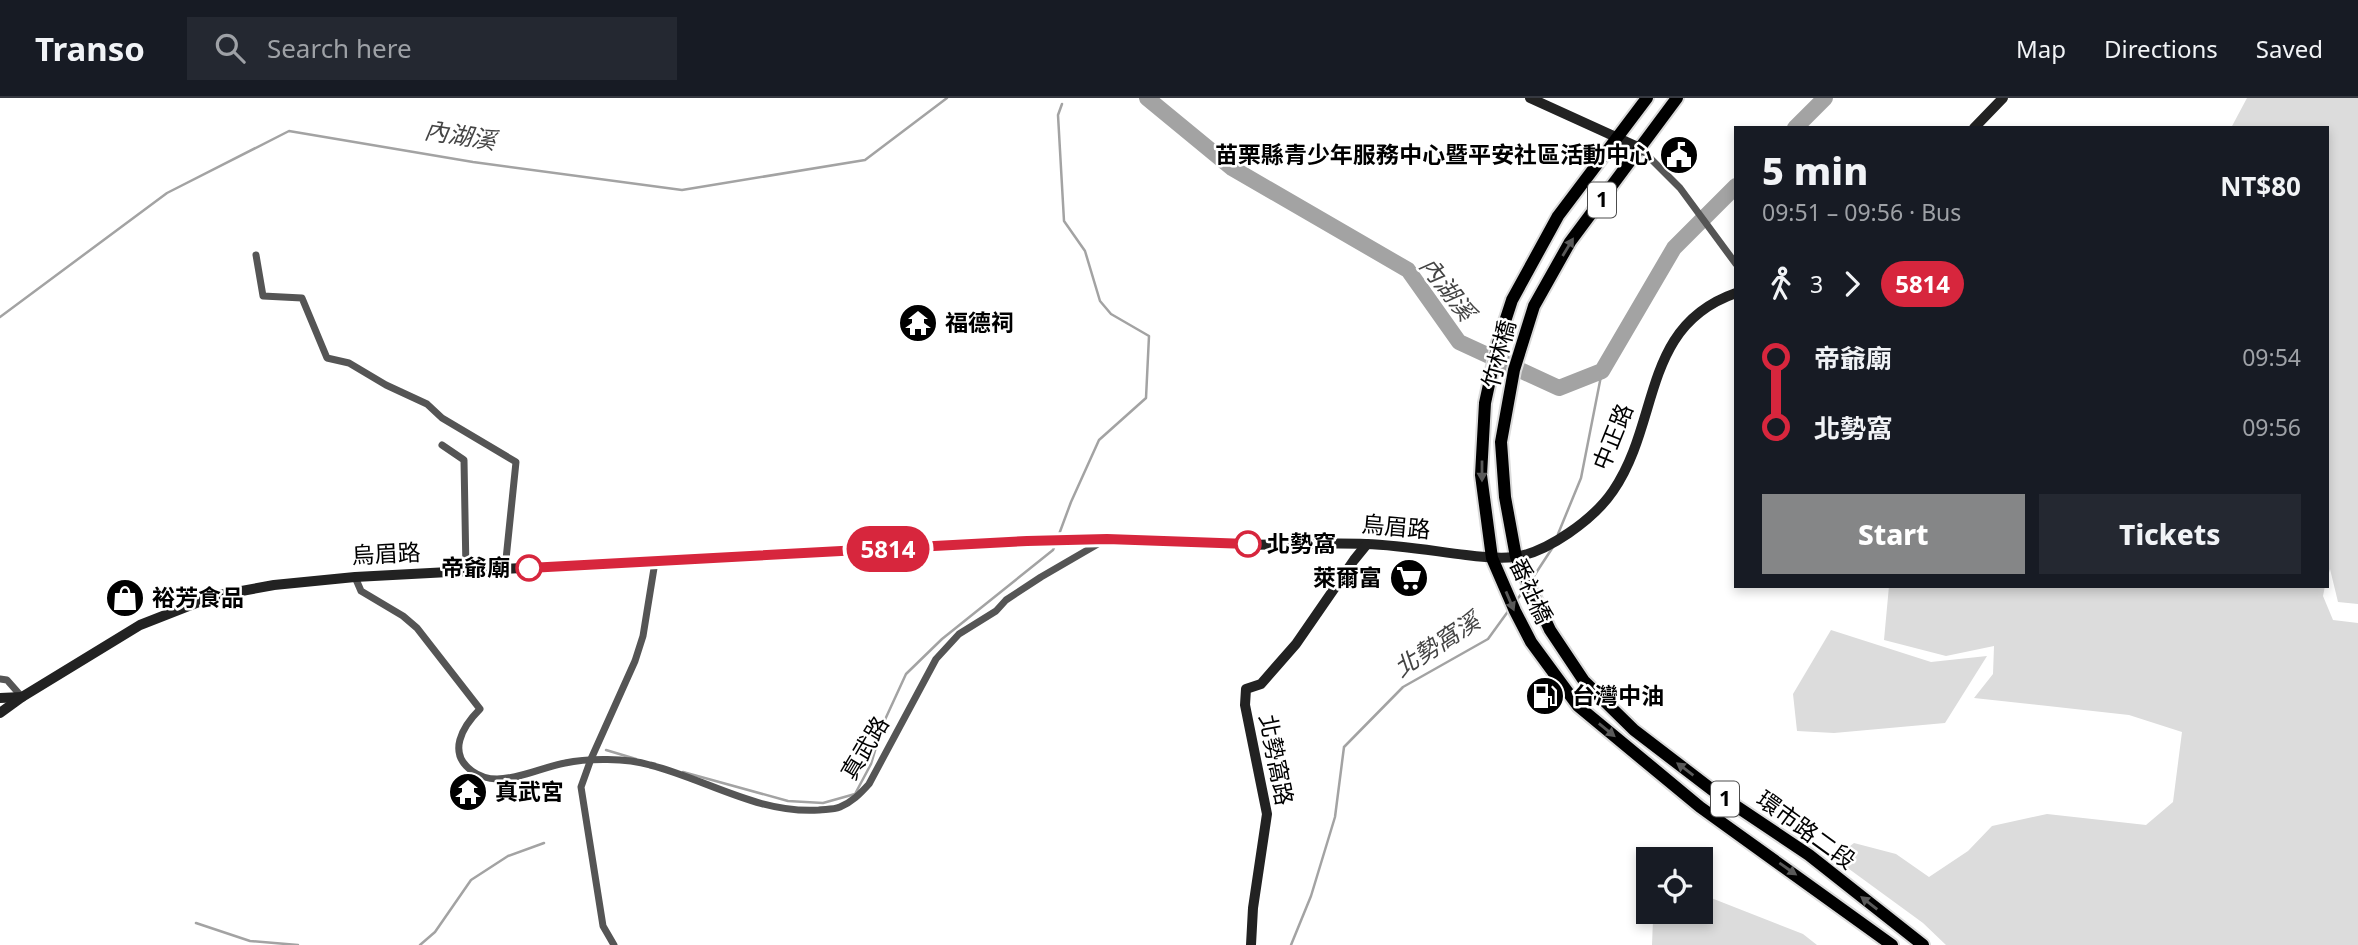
<!DOCTYPE html>
<meta charset="utf-8">
<style>
body{margin:0;font-family:"Noto Sans","Noto Sans TC",sans-serif;background:#242831;color:#f1f3f6;height:100vh;display:flex;flex-direction:column;font-size:26px;white-space:nowrap}
*{box-sizing:border-box;margin:0}
p{font-size:23px;color:#9ea1a6}
.icon{flex:none;width:38px;height:38px;fill:none;stroke:currentColor;stroke-width:2;stroke-linecap:round;stroke-linejoin:round}
.map{position:relative;flex:1;overflow:hidden}
.details{position:absolute;left:1734px;top:28px;width:595px;height:462px;display:flex;flex-direction:column;background:#171b24;border-radius:0px;box-shadow:0 4px 10px #0003}
.details>*{flex:none}
.badge{padding:0 14px;border-radius:23px;font-size:24px;line-height:46px}
.controls{position:absolute;left:1636px;top:749px;display:grid;gap:14px}
.controls a{display:grid;place-items:center;width:77px;height:77px;border-radius:0px;background:#171b24;box-shadow:0 4px 10px #0003;font-size:35px}
.map>.badge{position:absolute;translate:-50% -50%;box-shadow:0 0 0 4px #fff}
.legs{display:flex;align-items:center;gap:10px;height:77px;padding:0 28px;font-size:23px}
.legs p{margin-inline-start:auto}
.overview{display:flex;align-items:center;justify-content:space-between;height:119px;padding:0 28px}
h1{font-size:38px;font-weight:800;line-height:52px}
.cta{display:flex;gap:14px;margin-top:auto;padding:14px 28px}
.cta a{flex:1;height:80px;border-radius:0px;background:#858687;color:#fff;font-size:28px;font-weight:800;line-height:80px;text-align:center}
.cta a+a{background:#242831;color:#f1f3f6}
ul{padding:0 28px;list-style:none}
li{display:flex;align-items:center;gap:24px;height:70px;font-size:26px}
li i{display:grid;place-items:center;width:10px;height:100%;margin:0 9px;background:currentColor}
li i::after{content:'';width:18px;height:18px;margin:-9px;border:5px solid;border-radius:50%;background:#171b24}
li p{margin-inline-start:auto}
li:first-child i{background:linear-gradient(#0000 50%,currentColor 0)}
li:last-child i{background:linear-gradient(currentColor 50%,#0000 0)}
header{display:flex;align-items:center;gap:42px;box-sizing:border-box;height:98px;padding:0 35px;background:#171b24;border-bottom:2px solid #363941}
header strong{font-size:33px}
nav{display:flex;gap:38px;margin-inline-start:auto;font-size:24px}
.search{width:490px;height:63px;background:#242831;display:flex;align-items:center;gap:18px;box-sizing:border-box;padding:0 24px;border-radius:0px;color:#9ea1a6;font-size:26px}
.map>svg:first-child{display:block}
.green{fill:#dcdcdc}
.lines{fill:none;stroke-linecap:round;stroke-linejoin:round}
.stream{stroke:#a3a3a3;stroke-width:2.5}
.river{stroke:#a3a3a3;stroke-width:16}
.primary-casing{stroke:#dbdbdb;stroke-width:16}
.street{stroke:#555;stroke-width:7}
.secondary{stroke:#222;stroke-width:10}
.primary{stroke:#000;stroke-width:12}
.oneway{fill:#595959}
.line-1-casing{stroke:#fff;stroke-width:16}
.line-1{stroke:#d7263d;stroke-width:10}
.stop-1-dot{fill:#fff;stroke:#d7263d;stroke-width:3.5}
.labels{text-anchor:middle;stroke-width:5;stroke-linejoin:round;paint-order:stroke}
.shield{fill:#fff;stroke:#4c4c4c;stroke-width:2}
.shield-label{font-size:21px;font-weight:bold;fill:#000}
.poi-label{font-size:23px;font-weight:bold;fill:#000;stroke:#fff;text-anchor:start}
.street-label{font-size:23px;fill:#000;stroke:#fff}
.stop-label{font-size:23px;font-weight:bold;fill:#000;stroke:#fff;text-anchor:start}
.water-label{font-size:24px;font-style:italic;fill:#444;stroke:#fff}
</style>
<header>
<strong>Transo</strong>
<div class="search"><svg class="icon" aria-label="search" viewBox="0 0 24 24"><circle cx="10" cy="10" r="6"/><path d="M15 15l6 6"/></svg>Search here</div>
<nav><a>Map</a><a>Directions</a><a>Saved</a></nav>
</header>
<div class="map">
<svg width="2358" height="847" viewBox="0 0 2358 847">
<rect width="100%" height="100%" fill="#fff"/>
<!-- green -->
<g class="green">
<polygon points="2247,0 2358,0 2358,506 2338,504 2330,471 2328,479 2328,30 2231,30"/>
<polygon points="1889,488 2325,488 2323,498 2333,522 2358,525 2358,847 1946,847 1923,825 1834,760 1854,745 1896,756 1929,779 1968,753 1992,728 2047,716 2146,727 2173,704 2182,634 2129,617 1974,600 1993,576 1994,548 1946,558 1884,542"/>
<polygon points="1831,532 1931,564 1987,558 1945,625 1834,635 1797,633 1793,596"/>
<polygon points="1701,796 1803,836 1817,847 1652,847 1653,821 1649,814 1701,814"/>
</g>
<g class="lines">
<!-- stream -->
<g class="stream">
<polyline points="0,219 167,95 289,33 473,64 682,92 865,62 947,0"/>
<polyline points="1558,436 1581,380 1602,273"/>
<polyline points="1058,439 1071,404 1099,342 1146,300 1149,238 1111,216 1100,203 1085,153 1064,123 1058,17 1062,6"/>
<polyline points="1532,481 1553,449"/>
<polyline points="1515,504 1526,490"/>
<polyline points="606,652 636,661"/>
<polyline points="683,674 788,703 823,705 855,696 871,666 883,626 906,576 942,541 1053,452 1056,445"/>
<polyline points="196,825 250,843 298,847"/>
<polyline points="420,847 435,834 471,782 508,758 544,745"/>
<polyline points="1291,847 1311,798 1335,719 1344,649 1403,589 1488,541 1509,512"/>
</g>
<!-- river -->
<g class="river">
<polyline points="1147,0 1232,70 1408,172 1459,244 1559,290 1602,273 1674,150 1736,88"/>
<polyline points="1795,30 1825,0"/>
</g>
<defs>
<g id="primary">
<polyline points="1647,0 1558,118 1512,202 1498,245 1485,305 1481,377 1492,460 1515,513 1531,544 1578,608 1700,709 1892,847"/>
<polyline points="1677,0 1570,144 1534,208 1514,272 1501,344 1505,399 1516,459 1550,532 1584,583 1634,632 1715,694 1809,757 1923,847"/>
</g>
</defs>
<!-- primary casing -->
<use href="#primary" class="primary-casing"/>
<!-- street -->
<g class="street">
<polyline points="1640,50 1680,90 1736,166"/>
<polyline points="256,157 263,198 302,200 327,260 349,265 386,287 427,306 442,320 516,364 505,471"/>
<polyline points="442,347 464,362 466,473"/>
<path d="M355 479 361 493 403 518 417 530 480 611C462 629 447 655 472 673 479 678 489 681 497 681 520 681 543 669 565 665 588 660 627 660 650 667 706 681 758 716 819 712 825 711 833 712 840 709 852 704 860 696 869 686L936 561 959 536 996 513 1006 502 1041 479 1103 443"/>
<polyline points="0,581 7,582 22,599"/>
<polyline points="614,847 603,828 581,689 591,661 635,563 643,538 655,464"/>
</g>
<!-- secondary -->
<g class="secondary">
<polyline points="1530,0 1640,50"/>
<polyline points="1974,30 2003,0"/>
<polyline points="0,600 22,599"/>
<path d="M0 615 22 599 140 527 214 498 274 487 355 479 1027 443C1086 441 1143 442 1202 446 1256 449 1311 444 1366 446 1399 447 1433 453 1466 457 1482 459 1498 461 1514 459 1547 455 1594 421 1613 393 1661 323 1641 228 1736 195"/>
<polyline points="1251,847 1253,810 1267,716 1245,607 1246,591 1261,586 1296,546 1354,462 1367,446"/>
</g>
<!-- primary -->
<use href="#primary" class="primary"/>
</g>
<!-- one-way arrows -->
<defs><path id="oneway-solid" d="M-6-.8H1V-3.2L6.5 0L1 3.2V.8H-6Z" transform="scale(1.75)"/></defs>
<g class="oneway">
<use href="#oneway-solid" transform="translate(1568 149) rotate(-59)"/>
<use href="#oneway-solid" transform="translate(1482 373) rotate(90)"/>
<use href="#oneway-solid" transform="translate(1510 503) rotate(67)"/>
<use href="#oneway-solid" transform="translate(1607 632) rotate(39)"/>
<use href="#oneway-solid" transform="translate(1685 671) rotate(-143)"/>
<use href="#oneway-solid" transform="translate(1788 771) rotate(35)"/>
<use href="#oneway-solid" transform="translate(1869 805) rotate(-142)"/>
</g>
<g class="lines">
<defs>
<polyline id="line-1" points="529,470 1027,443 1107,441 1248,446"/>
</defs>
<!-- line-1 casing -->
<use href="#line-1" class="line-1-casing"/>
<!-- line-1 -->
<use href="#line-1" class="line-1"/>
</g>
<!-- icons -->
<defs>
<symbol id="civic-disc" viewBox="-11 -11 22 22"><circle r="9.5" fill="#000" stroke="#fff"/><path d="M-.6-6.5H3V-4.5H.6V-3L4-1V1h2V6H-6V1h2V-1L-.6-3ZM-1.2 2.5V6h2.4V2.5Z" fill="#fff"/></symbol>
<symbol id="temple-disc" viewBox="-11 -11 22 22"><circle r="9.5" fill="#000" stroke="#fff"/><path d="M0-6L5-2H3V0L6.5 2.5H4V6H1.5V3h-3V6H-4V2.5H-6.5L-3 0V-2H-5Z" fill="#fff"/></symbol>
<symbol id="supermarket-disc" viewBox="-11 -11 22 22"><circle r="9.5" fill="#000" stroke="#fff"/><path d="M-6-5.5h2.5l.6 2H6L4.5 2H-2.5L-4.4-4H-6ZM-1.5 3.2a1.3 1.3 0 1 0 .1 0ZM3 3.2a1.3 1.3 0 1 0 .1 0Z" fill="#fff"/></symbol>
<symbol id="shop-disc" viewBox="-11 -11 22 22"><circle r="9.5" fill="#000" stroke="#fff"/><path d="M-5-2.5h2.3a2.7 3.5 0 0 1 5.4 0H5L5.5 6h-11ZM-1.5-2.5h3a1.5 2.3 0 0 0-3 0Z" fill="#fff"/></symbol>
<symbol id="fuel-disc" viewBox="-11 -11 22 22"><circle r="9.5" fill="#000" stroke="#fff"/><path d="M-5.5-6h7V0h2V4h1.3V-2.5L3-4.5l.8-.8L6-3V5H2.5V1h-1V6h-7ZM-4.2-4.7v3.2H.2V-4.7Z" fill="#fff"/></symbol>
</defs>
<g fill-rule="evenodd">
<use href="#civic-disc" x="1657" y="35" width="44" height="44"/>
<use href="#temple-disc" x="896" y="203" width="44" height="44"/>
<use href="#supermarket-disc" x="1387" y="458" width="44" height="44"/>
<use href="#shop-disc" x="103" y="478" width="44" height="44"/>
<use href="#fuel-disc" x="1523" y="576" width="44" height="44"/>
<use href="#temple-disc" x="446" y="672" width="44" height="44"/>
</g>
<!-- markers -->
<g class="stop-1-dot">
<circle cx="1248" cy="446" r="12"/>
<circle cx="529" cy="470" r="12"/>
</g>
<g class="labels">
<!-- shield labels -->
<g class="shield">
<rect x="1588" y="84.5" width="28" height="35" rx="5"/>
<rect x="1711" y="683.5" width="28" height="35" rx="5"/>
</g>
<g class="shield-label">
<text x="1602" y="109">1</text>
<text x="1725" y="708">1</text>
</g>
<!-- poi labels -->
<g class="poi-label">
<text x="1652" y="65" text-anchor="end">苗栗縣青少年服務中心暨平安社區活動中心</text>
<text x="945" y="233">福德祠</text>
<text x="1382" y="488" text-anchor="end">萊爾富</text>
<text x="152" y="508">裕芳食品</text>
<text x="1572" y="606">台灣中油</text>
<text x="495" y="702">真武宮</text>
</g>
<!-- street labels -->
<g class="street-label">
<text transform="translate(1499 256) rotate(-75)" y="8">竹林橋</text>
<text transform="translate(1613 339) rotate(-68)" y="8">中正路</text>
<text transform="translate(1396 429) rotate(5)" y="8">烏眉路</text>
<text transform="translate(386 456) rotate(-3)" y="8">烏眉路</text>
<text transform="translate(1531 493) rotate(65)" y="8">番社橋</text>
<text transform="translate(865 650) rotate(-59)" y="8">真武路</text>
<text transform="translate(1276 662) rotate(79)" y="8">北勢窩路</text>
<text transform="translate(1806 732) rotate(36)" y="8">環市路二段</text>
</g>
<!-- stop labels -->
<g class="stop-label">
<text x="1267" y="454">北勢窩</text>
<text x="510" y="478" text-anchor="end">帝爺廟</text>
</g>
<!-- water labels -->
<g class="water-label">
<text transform="translate(460 38) rotate(9)" y="8">內湖溪</text>
<text transform="translate(1447 191) rotate(52)" y="8">內湖溪</text>
<text transform="translate(1437 547) rotate(-33)" y="8">北勢窩溪</text>
</g>
</g>
</svg>
<div class="controls">
<a><svg class="icon" aria-label="locate" viewBox="0 0 24 24"><circle cx="12" cy="12" r="6"/><path d="M12 2v4M12 18v4M2 12h4M18 12h4"/></svg></a>
</div>
<b class="badge" style="left:888px;top:451px;background:#d7263d;color:#fff">5814</b>
<section class="details">
<div class="overview"><div><h1>5 min</h1><p>09:51 – 09:56 · Bus</p></div><b>NT$80</b></div>
<div class="legs"><svg class="icon" aria-label="walk" viewBox="0 0 24 24"><circle cx="13" cy="4" r="2"/><path d="M13 8l-2 6 4 7M11 14l-3 7M7 12l3-4h3l4 4"/></svg>3<svg class="icon" aria-label="forward" viewBox="0 0 24 24"><path d="M9 5l7 7-7 7"/></svg><b class="badge" style="background:#d7263d;color:#fff">5814</b></div>
<ul>
<li><i style="color:#d7263d"></i><b>帝爺廟</b><p>09:54</p></li>
<li><i style="color:#d7263d"></i><b>北勢窩</b><p>09:56</p></li>
</ul>
<div class="cta"><a>Start</a><a>Tickets</a></div>
</section>
</div>
